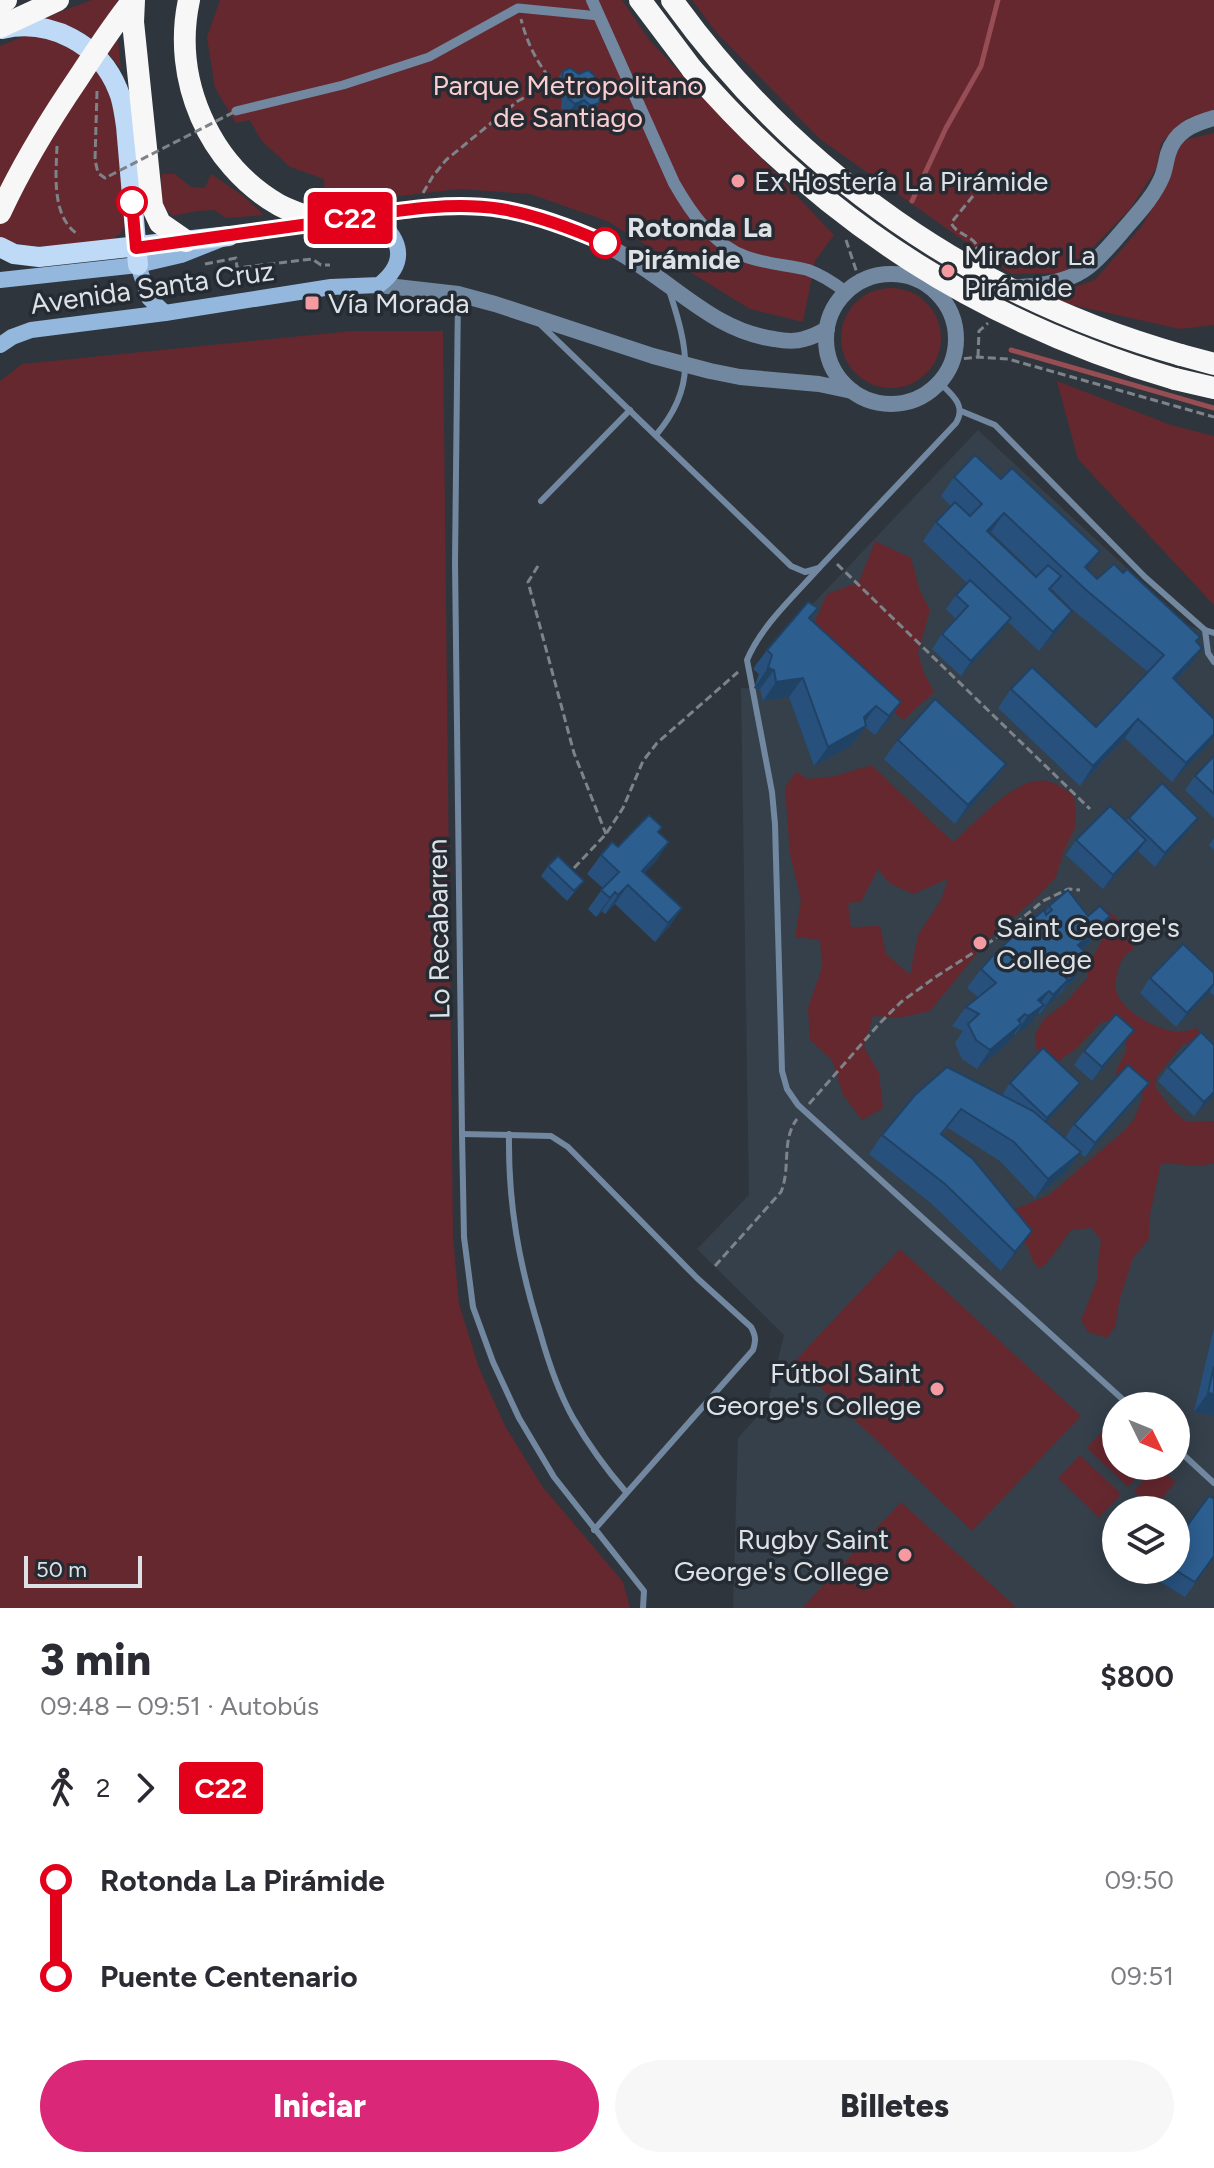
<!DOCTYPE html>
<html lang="es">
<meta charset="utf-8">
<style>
body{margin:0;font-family:Figtree,sans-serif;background:#f7f7f7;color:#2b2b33;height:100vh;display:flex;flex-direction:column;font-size:30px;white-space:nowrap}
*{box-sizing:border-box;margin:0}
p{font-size:26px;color:#7c7c81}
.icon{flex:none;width:44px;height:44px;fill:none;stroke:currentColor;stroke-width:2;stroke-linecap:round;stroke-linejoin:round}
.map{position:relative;height:1608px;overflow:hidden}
.drawer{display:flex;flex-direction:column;background:#fff;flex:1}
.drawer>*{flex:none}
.badge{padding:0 16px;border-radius:6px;font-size:28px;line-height:52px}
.needle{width:52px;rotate:133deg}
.controls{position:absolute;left:1102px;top:1392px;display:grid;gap:16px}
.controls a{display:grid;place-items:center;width:88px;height:88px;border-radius:50%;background:#fff;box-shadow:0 4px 20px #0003;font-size:40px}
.scale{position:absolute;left:24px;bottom:20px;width:118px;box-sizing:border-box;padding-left:8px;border:4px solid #dee2e7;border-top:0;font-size:22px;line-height:28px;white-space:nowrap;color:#dee2e7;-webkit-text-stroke:6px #252b32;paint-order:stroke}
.map>.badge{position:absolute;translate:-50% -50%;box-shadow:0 0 0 4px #fff}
.legs{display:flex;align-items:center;gap:12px;height:88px;padding:0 40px;font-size:26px}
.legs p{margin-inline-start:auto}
.overview{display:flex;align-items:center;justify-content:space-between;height:136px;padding:0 40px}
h1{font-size:44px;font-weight:800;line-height:60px}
.button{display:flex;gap:16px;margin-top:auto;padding:16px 40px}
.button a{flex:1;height:92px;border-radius:48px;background:#db2777;color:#fff;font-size:32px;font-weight:800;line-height:92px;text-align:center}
.button a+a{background:#f7f7f7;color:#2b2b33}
ul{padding:0 40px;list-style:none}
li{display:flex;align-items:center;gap:28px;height:96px;font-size:30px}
li i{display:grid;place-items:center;width:12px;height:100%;margin:0 10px;background:currentColor}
li i::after{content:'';width:20px;height:20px;margin:-10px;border:6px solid;border-radius:50%;background:#fff}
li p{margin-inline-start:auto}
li:first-child i{background:linear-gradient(#0000 50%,currentColor 0)}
li:last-child i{background:linear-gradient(currentColor 50%,#0000 0)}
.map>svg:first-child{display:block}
.built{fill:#35404b;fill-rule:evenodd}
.green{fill:#65282f;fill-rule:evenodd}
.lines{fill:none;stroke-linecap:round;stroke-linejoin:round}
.stream{stroke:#964d53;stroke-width:5}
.path{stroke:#7e8389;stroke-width:3;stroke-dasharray:8 4;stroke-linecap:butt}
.service{stroke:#7288a0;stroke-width:6}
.pedestrian{stroke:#7288a0;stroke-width:9}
.minor{stroke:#7288a0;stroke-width:12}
.tertiary{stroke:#7288a0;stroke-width:16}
.secondary{stroke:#94b7dd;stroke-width:16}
.primary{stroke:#bfdaf7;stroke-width:20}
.motorway{stroke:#f7f7f7;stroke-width:22}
.path-bridge{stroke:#7e8389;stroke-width:3;stroke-dasharray:8 4;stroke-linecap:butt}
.motorway-bridge{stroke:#f7f7f7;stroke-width:22}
.wall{fill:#27517c;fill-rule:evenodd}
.shaded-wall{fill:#204265}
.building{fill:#2d5e90;stroke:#204265;stroke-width:2}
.line-1-casing{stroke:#fff;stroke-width:18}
.line-1{stroke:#e2001a;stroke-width:12}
.poi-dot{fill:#f49aa0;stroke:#252b32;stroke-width:3}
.stop-1-dot{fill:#fff;stroke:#e2001a;stroke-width:4}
.labels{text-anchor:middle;stroke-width:7;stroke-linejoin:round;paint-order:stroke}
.park-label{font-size:28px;fill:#facdce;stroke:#252b32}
.poi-label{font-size:28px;fill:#dee2e7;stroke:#252b32;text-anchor:start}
.stop-label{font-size:28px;font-weight:bold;fill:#dee2e7;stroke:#252b32;text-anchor:start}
.street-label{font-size:28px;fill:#dee2e7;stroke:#252b32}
</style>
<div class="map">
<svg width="1214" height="1608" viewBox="0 0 1214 1608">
<rect width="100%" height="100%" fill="#2f353c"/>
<!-- built -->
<path class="built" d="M978 430 1188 625 1214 636V1608H733L738 1438 767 1406 784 1335 697 1249 749 1195 741 688 784 690 755 665ZM1116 1406H1176V1466H1116ZM1116 1510H1176V1570H1116Z"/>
<!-- green -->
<g class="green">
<path d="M92 0H117L116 20 121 69C97 38 80 26 41 19Z"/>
<polygon points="220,0 622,0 650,41 834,235 815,261 803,322 750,309 607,221 530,194 460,189 356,201 325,197 324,179 290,167 261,140 250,120 236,123 215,88 207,37"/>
<polygon points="692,0 1214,0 1214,111 1186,119 1161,143 1156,169 1130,209 1087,253 1064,273 1011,274 820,139 717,33"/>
<path d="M27 35 61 39 97 67 114 104 126 224 120 234 111 240C69 245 40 253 0 238V46Z"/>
<polygon points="1214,133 1214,325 1180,329 1041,298 1095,280 1142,226 1161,193 1180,141"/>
<path d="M162 174H175L191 187 205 188 211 174 242 195 264 215 226 218 214 210 197 211 172 216C159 203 158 191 162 174Z"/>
<circle cx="891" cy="338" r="50"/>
<polygon points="352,331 443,331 453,1237 459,1304 479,1368 505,1426 542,1486 623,1582 630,1608 0,1608 0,381 22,364"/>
<polygon points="1057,381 1171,425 1214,436 1214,605 1078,459"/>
<polygon points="875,541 911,558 920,591 930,610 918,653 924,673 934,692 903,720 828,653 810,633 827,594 859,582"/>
<path d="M871 765 953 842C975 824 1016 775 1046 781 1057 783 1066 790 1074 796L1076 814 1075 828 1064 850 1056 877 1037 897 987 941 930 1011 899 1018 873 1016 864 1047 879 1073 883 1108 862 1120 843 1095 832 1060 810 1040 808 1008 822 968 820 940 795 937 801 900 790 854 785 787 796 772 808 779 835 776ZM878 869 889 883 913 894 948 879 941 900 918 935 910 975 886 954 880 926 851 927 848 903 861 902Z"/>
<path d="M1098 907C1115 913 1121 923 1134 934L1133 949C1123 956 1119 963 1117 975 1116 980 1115 988 1117 993 1125 1013 1157 1030 1178 1032 1184 1032 1191 1030 1197 1028L1206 1044H1183L1157 1076 1155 1087 1174 1112 1187 1122 1214 1121V1163L1200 1166 1161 1163 1149 1219V1239L1133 1258 1120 1298 1115 1327 1107 1338 1088 1332 1081 1320 1098 1278V1262L1101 1240 1091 1228 1071 1230C1063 1240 1050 1263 1039 1269L1032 1260 1028 1247 1010 1225 1012 1210 1049 1195 1125 1130 1134 1119 1143 1097 1134 1086 1115 1073 1127 1049C1123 1032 1121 1024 1102 1021L1077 1048 1056 1063 1042 1060 1036 1047 1035 1035 1043 1020 1066 1002 1088 977V965L1104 937 1092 919Z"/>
<polygon points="900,1249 1081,1416 972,1531 794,1362"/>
<polygon points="1109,1424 1116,1431 1116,1466 1148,1466 1128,1487 1087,1448"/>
<polygon points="1080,1455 1121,1494 1099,1518 1058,1478"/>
<polygon points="1157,1466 1176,1482 1153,1508 1134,1491"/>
<polygon points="901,1502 1017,1608 802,1608"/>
</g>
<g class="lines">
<!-- stream -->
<g class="stream">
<polyline points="912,201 946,128 981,66 998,0"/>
<polyline points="1011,350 1214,408"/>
</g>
<!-- path -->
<g class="path">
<polyline points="97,91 95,160 98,173 105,178 109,176"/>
<path d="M57 146C56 174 51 218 79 235"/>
<path d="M423 193 433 176 446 160 518 101 553 82C537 63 527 43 521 19"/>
<path d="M973 196 951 223C957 235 972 235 978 247L975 250"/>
<polyline points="846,240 860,282"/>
<polyline points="205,264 236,258 237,268 312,259 321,265 330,265"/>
<polyline points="978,357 979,331 988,323"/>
<polyline points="952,360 978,357 1008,359 1214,417"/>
<polyline points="837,564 1090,809"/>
<polyline points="538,566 528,582 574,753 606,834"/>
<polyline points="574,868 606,834 623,808 643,761 657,743 738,672"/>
<polyline points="809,1104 880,1023 901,1002 937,976 1004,933 1043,901 1068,889 1080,890"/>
<path d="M715 1266 781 1192C791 1168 781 1140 797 1119"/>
</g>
<!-- service -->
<g class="service">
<polyline points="458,294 455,562 462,1134 464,1237 473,1307 493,1362 519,1418 554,1477 644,1591 643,1608"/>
<path d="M540 324 791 566 805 572 819 568 956 423C967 405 951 394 939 382"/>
<polyline points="961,411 995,425 1145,577 1205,630 1214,633"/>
<path d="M656 435C697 387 688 349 670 293"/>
<polyline points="541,501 630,410"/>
<path d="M819 568C795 595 761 626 747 660L772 792 775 824 782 1071 787 1089 798 1105 1130 1406"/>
<polyline points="1205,630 1208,653 1214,662"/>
<path d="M462 1134 551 1136 568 1147 697 1278 751 1327C756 1336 756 1341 753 1350L594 1530"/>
<path d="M509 1134C508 1205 519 1264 540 1332 548 1361 558 1391 573 1418 588 1444 606 1469 626 1492"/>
<polyline points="1176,1448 1214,1483"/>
</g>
<!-- pedestrian -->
<polyline class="pedestrian" points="236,111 343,85 429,57 518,8 599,16"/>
<!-- minor -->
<path class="minor" d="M592 0 674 183C691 213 713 245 747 257 766 264 788 265 808 270 822 275 834 283 846 292"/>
<!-- tertiary -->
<g class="tertiary">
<path d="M371 215C436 206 490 201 553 222 585 232 614 248 641 266 684 294 721 332 774 339 784 341 795 342 804 339 812 337 820 333 827 329"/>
<circle cx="891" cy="339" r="65"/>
<polyline points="379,285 458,294 495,304 653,356 710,371 740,377 819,384 852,391"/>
<path d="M956 287C995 288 1056 292 1088 267 1102 256 1114 241 1126 227 1139 212 1154 196 1162 177 1165 170 1166 161 1168 154 1175 131 1193 124 1214 118"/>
</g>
<!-- secondary -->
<g class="secondary">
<polyline points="138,265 149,298 165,313"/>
<path d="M0 280 138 265 181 255 229 236 371 215C399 235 411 260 379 285L331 287 165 313 31 330 12 337 0 345"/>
</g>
<!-- primary -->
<g class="primary">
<path d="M2 29C50 18 100 44 118 90 123 101 124 114 126 126L138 265"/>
<polyline points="0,247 14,254 39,257 229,236"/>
</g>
<!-- motorway -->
<g class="motorway">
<polyline points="134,0 133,22 152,206 160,223 186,241"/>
<path d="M189 0C172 79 208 164 279 205 294 213 309 217 325 222"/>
<polyline points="640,0 692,69"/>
<polyline points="0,4 6,0"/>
<polyline points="0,27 58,0"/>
<polyline points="1181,355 1214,364"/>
<polyline points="1175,379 1214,388"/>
</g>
<!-- path-bridge -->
<polyline class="path-bridge" points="109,176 236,111"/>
<!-- motorway-bridge -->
<g class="motorway-bridge">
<path d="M672 0C797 174 975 297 1181 355"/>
<path d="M692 69C825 223 981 322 1175 379"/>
<path d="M0 213C22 165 49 121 79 77 96 51 113 25 133 0"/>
</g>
</g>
<!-- wall -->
<g class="wall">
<polygon points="563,71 593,86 593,112 584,115 577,110 568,113 561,108 562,97 555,92 556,81"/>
<path d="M954 477 1087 569 1097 579 1200 637 1196 642 1189 667 1176 681 1214 719V736L1208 745 1172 782 1125 738 1080 786 998 708 1011 689 1096 727 1148 672 1073 610 1052 589 1051 591 1072 611 1059 630 1039 651 1008 622 1001 632 961 676 932 649 942 634 956 619 946 609 956 595 967 583 923 541 936 522 951 506 941 496ZM991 532 1037 576 1036 577 989 533Z"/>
<polygon points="810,618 901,702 888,721 875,735 865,727 852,745 814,766 789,697 763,701 760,689 754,688 759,674 753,669 767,650"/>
<polygon points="898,740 1006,764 992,783 955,824 884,759"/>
<polygon points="1214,756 1214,818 1185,790 1195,776"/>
<polygon points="1129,818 1198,818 1188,832 1155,867 1138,851 1103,889 1066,855 1076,840 1126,821"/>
<polygon points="658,832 669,842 656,861 644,873 682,908 669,927 655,942 615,904 605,914 602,911 596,917 588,909 603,888 587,874 601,855"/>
<polygon points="1214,838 1214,850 1209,845"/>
<polygon points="548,866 584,881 567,901 541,876"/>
<polygon points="1049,906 1097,935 1082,949 1090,957 1077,976 1040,1014 1038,1013 1030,1024 1015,1035 1014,1034 1008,1043 977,1069 962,1059 955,1043 963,1031 952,1026 966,1007 978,997 967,988 981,969 997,955 1003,946 1020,933 1026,925 1045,912"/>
<polygon points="1214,973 1214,996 1210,992 1176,1027 1140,993 1150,978"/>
<polygon points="1124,1044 1092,1081 1074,1065 1084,1051"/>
<polygon points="1168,1067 1214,1095 1194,1116 1158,1081"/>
<polygon points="1010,1083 1080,1083 1070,1097 1046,1122 1065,1138 1074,1124 1139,1097 1085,1157 1080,1153 1067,1171 1035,1198 1000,1161 948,1128 942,1135 1032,1231 1001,1271 932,1204 869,1154 882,1135 1002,1095"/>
<polygon points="1214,1328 1214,1416 1194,1412"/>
<polygon points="1214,1557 1185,1597 1151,1576 1155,1570 1176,1570"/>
</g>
<!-- shaded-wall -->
<g class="shaded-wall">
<polygon points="584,100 577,110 568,113 575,104"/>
<polygon points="599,103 593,112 584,115 591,106"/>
<polygon points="1004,513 991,532 974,550 987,531"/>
<polygon points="1100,551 1087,570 1085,567"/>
<polygon points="1072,611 1059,630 1039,651 1053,632"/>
<polygon points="1011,618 1001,632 961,676 971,661"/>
<polygon points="1202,648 1189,667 1160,697 1173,678"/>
<polygon points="768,668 774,670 760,689 754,688"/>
<polygon points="803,678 789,697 763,701 776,682"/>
<polygon points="901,702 888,721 875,735 889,716"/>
<polygon points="876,706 863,725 866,726 852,745 814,766 828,747"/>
<polygon points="1138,719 1125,738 1080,786 1093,766"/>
<polygon points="1214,734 1214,736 1208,745 1172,782 1186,763"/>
<polygon points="1006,764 992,783 955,824 968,805"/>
<polygon points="1198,818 1188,832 1155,867 1165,853"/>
<polygon points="1146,840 1136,854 1103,889 1113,875"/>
<polygon points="669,842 656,861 629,890 642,871"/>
<polygon points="628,885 615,904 605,914 618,895"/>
<polygon points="615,892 602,911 596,917 610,898"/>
<polygon points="682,908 669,927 655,942 668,923"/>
<polygon points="1110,916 1097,935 1065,964 1078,945"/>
<polygon points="1090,957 1077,976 1061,992 1074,972"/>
<polygon points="1068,980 1055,999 1040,1014 1053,995"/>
<polygon points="1214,984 1209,993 1176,1027 1187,1013"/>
<polygon points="1049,991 1036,1010 1044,1005 1030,1024 1015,1035 1038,1000"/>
<polygon points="1025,1014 1014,1030 1021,1024 1008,1043 977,1069 990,1050 1018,1020"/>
<polygon points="1134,1030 1124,1044 1092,1081 1102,1067"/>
<polygon points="1080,1083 1070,1097 1037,1132 1047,1118"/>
<polygon points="1149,1083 1139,1097 1085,1157 1095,1143"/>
<polygon points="1214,1092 1214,1095 1194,1116 1204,1102"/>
<polygon points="1081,1152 1067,1171 1035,1198 1048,1179"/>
<polygon points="1032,1231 1018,1250 1001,1271 1015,1252"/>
<polygon points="1208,1393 1214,1394 1214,1416 1194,1412"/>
</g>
<!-- building -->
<g class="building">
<polygon points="570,68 579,74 588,70 595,76 593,86 601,92 599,103 591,106 584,100 575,104 568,98 569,87 562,82 563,71"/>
<polygon points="975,455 1001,479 1012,468 1100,551 1085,567 1097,579 1114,564 1123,573 1127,569 1200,637 1196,641 1202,648 1173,678 1214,719 1214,734 1186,763 1138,719 1093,766 1011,689 1032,667 1096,727 1164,655 1086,590 1004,513 987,531 1036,577 1048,565 1061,576 1049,589 1072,611 1053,632 936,522 955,502 970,516 982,504 954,477"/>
<polygon points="970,580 1011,618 971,661 942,634 968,606 956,595"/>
<polygon points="808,602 818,608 809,618 901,702 889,716 876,706 864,717 866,726 828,747 803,678 776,682 774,670 768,668 772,655 767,650"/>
<polygon points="935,699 1006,764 968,805 898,740"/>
<polygon points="1214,756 1214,794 1195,776"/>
<polygon points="1162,783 1198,818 1165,853 1129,818"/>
<polygon points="1110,806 1146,840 1113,875 1076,840"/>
<polygon points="649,815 662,827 658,832 669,842 642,871 682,908 668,923 628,885 618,895 615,892 610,898 601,890 619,872 601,855 612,842 618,847"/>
<polygon points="558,856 584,881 574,891 548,866"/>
<polygon points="1068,890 1088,916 1100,906 1110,916 1078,945 1090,957 1074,972 1070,968 1063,975 1068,980 1053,995 1049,991 1038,1000 1044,1005 1028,1016 1025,1014 1018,1020 1021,1024 990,1050 976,1040 968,1024 979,1014 966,1007 996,983 981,969 995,953 1000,958 1008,950 1003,946 1018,932 1022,935 1029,928 1026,925 1044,910 1046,915 1052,910 1049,906"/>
<polygon points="1183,944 1214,973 1214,984 1187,1013 1150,978"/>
<polygon points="1116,1014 1134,1030 1102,1067 1084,1051"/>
<polygon points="1201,1032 1214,1045 1214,1092 1204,1102 1168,1067"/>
<polygon points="1043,1048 1080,1083 1047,1118 1010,1083"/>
<polygon points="1128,1065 1149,1083 1095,1143 1074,1124"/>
<polygon points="947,1067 1033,1111 1081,1152 1048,1179 1014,1142 961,1109 941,1134 973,1159 1032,1231 1015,1252 945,1184 882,1135 915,1095"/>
<polygon points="1214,1366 1214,1394 1208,1393"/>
<polygon points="1209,1496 1214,1499 1214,1556 1195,1582 1175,1570 1176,1570 1176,1541"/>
</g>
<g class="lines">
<defs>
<path id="line-1" d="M132 202 136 248C199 239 261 231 324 222 382 214 442 200 501 209 537 215 571 228 605 243"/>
</defs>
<!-- line-1 casing -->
<use href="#line-1" class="line-1-casing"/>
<!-- line-1 -->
<use href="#line-1" class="line-1"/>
</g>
<!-- markers -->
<g class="poi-dot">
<circle cx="738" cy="181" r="8"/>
<circle cx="948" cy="271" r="8"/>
<rect x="304" y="295" width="16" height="16" rx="4"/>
<circle cx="980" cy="943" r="8"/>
<circle cx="937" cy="1389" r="8"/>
<circle cx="905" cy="1555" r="8"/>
</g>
<g class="stop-1-dot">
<circle cx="132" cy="202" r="14"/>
<circle cx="605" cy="243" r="14"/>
</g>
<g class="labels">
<!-- park labels -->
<g class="park-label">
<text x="568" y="95">Parque Metropolitano<tspan x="568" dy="32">de Santiago</tspan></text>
</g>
<!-- poi labels -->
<g class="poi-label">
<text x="754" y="191">Ex Hostería La Pirámide</text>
<text x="964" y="265">Mirador La<tspan x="964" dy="32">Pirámide</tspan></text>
<text x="328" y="313">Vía Morada</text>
<text x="996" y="937">Saint George's<tspan x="996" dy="32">College</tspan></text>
<text x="921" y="1383" text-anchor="end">Fútbol Saint<tspan x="921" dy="32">George's College</tspan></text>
<text x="889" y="1549" text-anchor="end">Rugby Saint<tspan x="889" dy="32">George's College</tspan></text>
</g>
<!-- stop labels -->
<g class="stop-label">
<text x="627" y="237">Rotonda La<tspan x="627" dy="32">Pirámide</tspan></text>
</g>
<!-- street labels -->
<g class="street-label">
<text transform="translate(152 287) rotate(-8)" y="10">Avenida Santa Cruz</text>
<text transform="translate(438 929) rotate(-91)" y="10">Lo Recabarren</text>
</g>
</g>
</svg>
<div class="controls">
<a><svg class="needle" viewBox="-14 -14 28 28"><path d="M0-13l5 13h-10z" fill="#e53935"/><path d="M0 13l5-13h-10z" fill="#7c7c81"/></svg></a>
<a><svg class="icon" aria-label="layers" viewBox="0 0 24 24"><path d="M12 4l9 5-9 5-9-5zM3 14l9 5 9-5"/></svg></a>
</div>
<div class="scale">50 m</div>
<b class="badge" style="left:350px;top:218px;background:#e2001a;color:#fff">C22</b>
</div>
<section class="drawer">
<div class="overview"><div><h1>3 min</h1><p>09:48 – 09:51 · Autobús</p></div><b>$800</b></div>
<div class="legs"><svg class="icon" aria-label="walk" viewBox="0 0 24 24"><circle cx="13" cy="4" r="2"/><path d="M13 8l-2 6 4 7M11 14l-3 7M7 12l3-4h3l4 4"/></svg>2<svg class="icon" aria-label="forward" viewBox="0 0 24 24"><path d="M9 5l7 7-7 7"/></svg><b class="badge" style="background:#e2001a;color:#fff">C22</b></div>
<ul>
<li><i style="color:#e2001a"></i><b>Rotonda La Pirámide</b><p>09:50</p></li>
<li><i style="color:#e2001a"></i><b>Puente Centenario</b><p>09:51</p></li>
</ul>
<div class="button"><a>Iniciar</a><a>Billetes</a></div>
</section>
